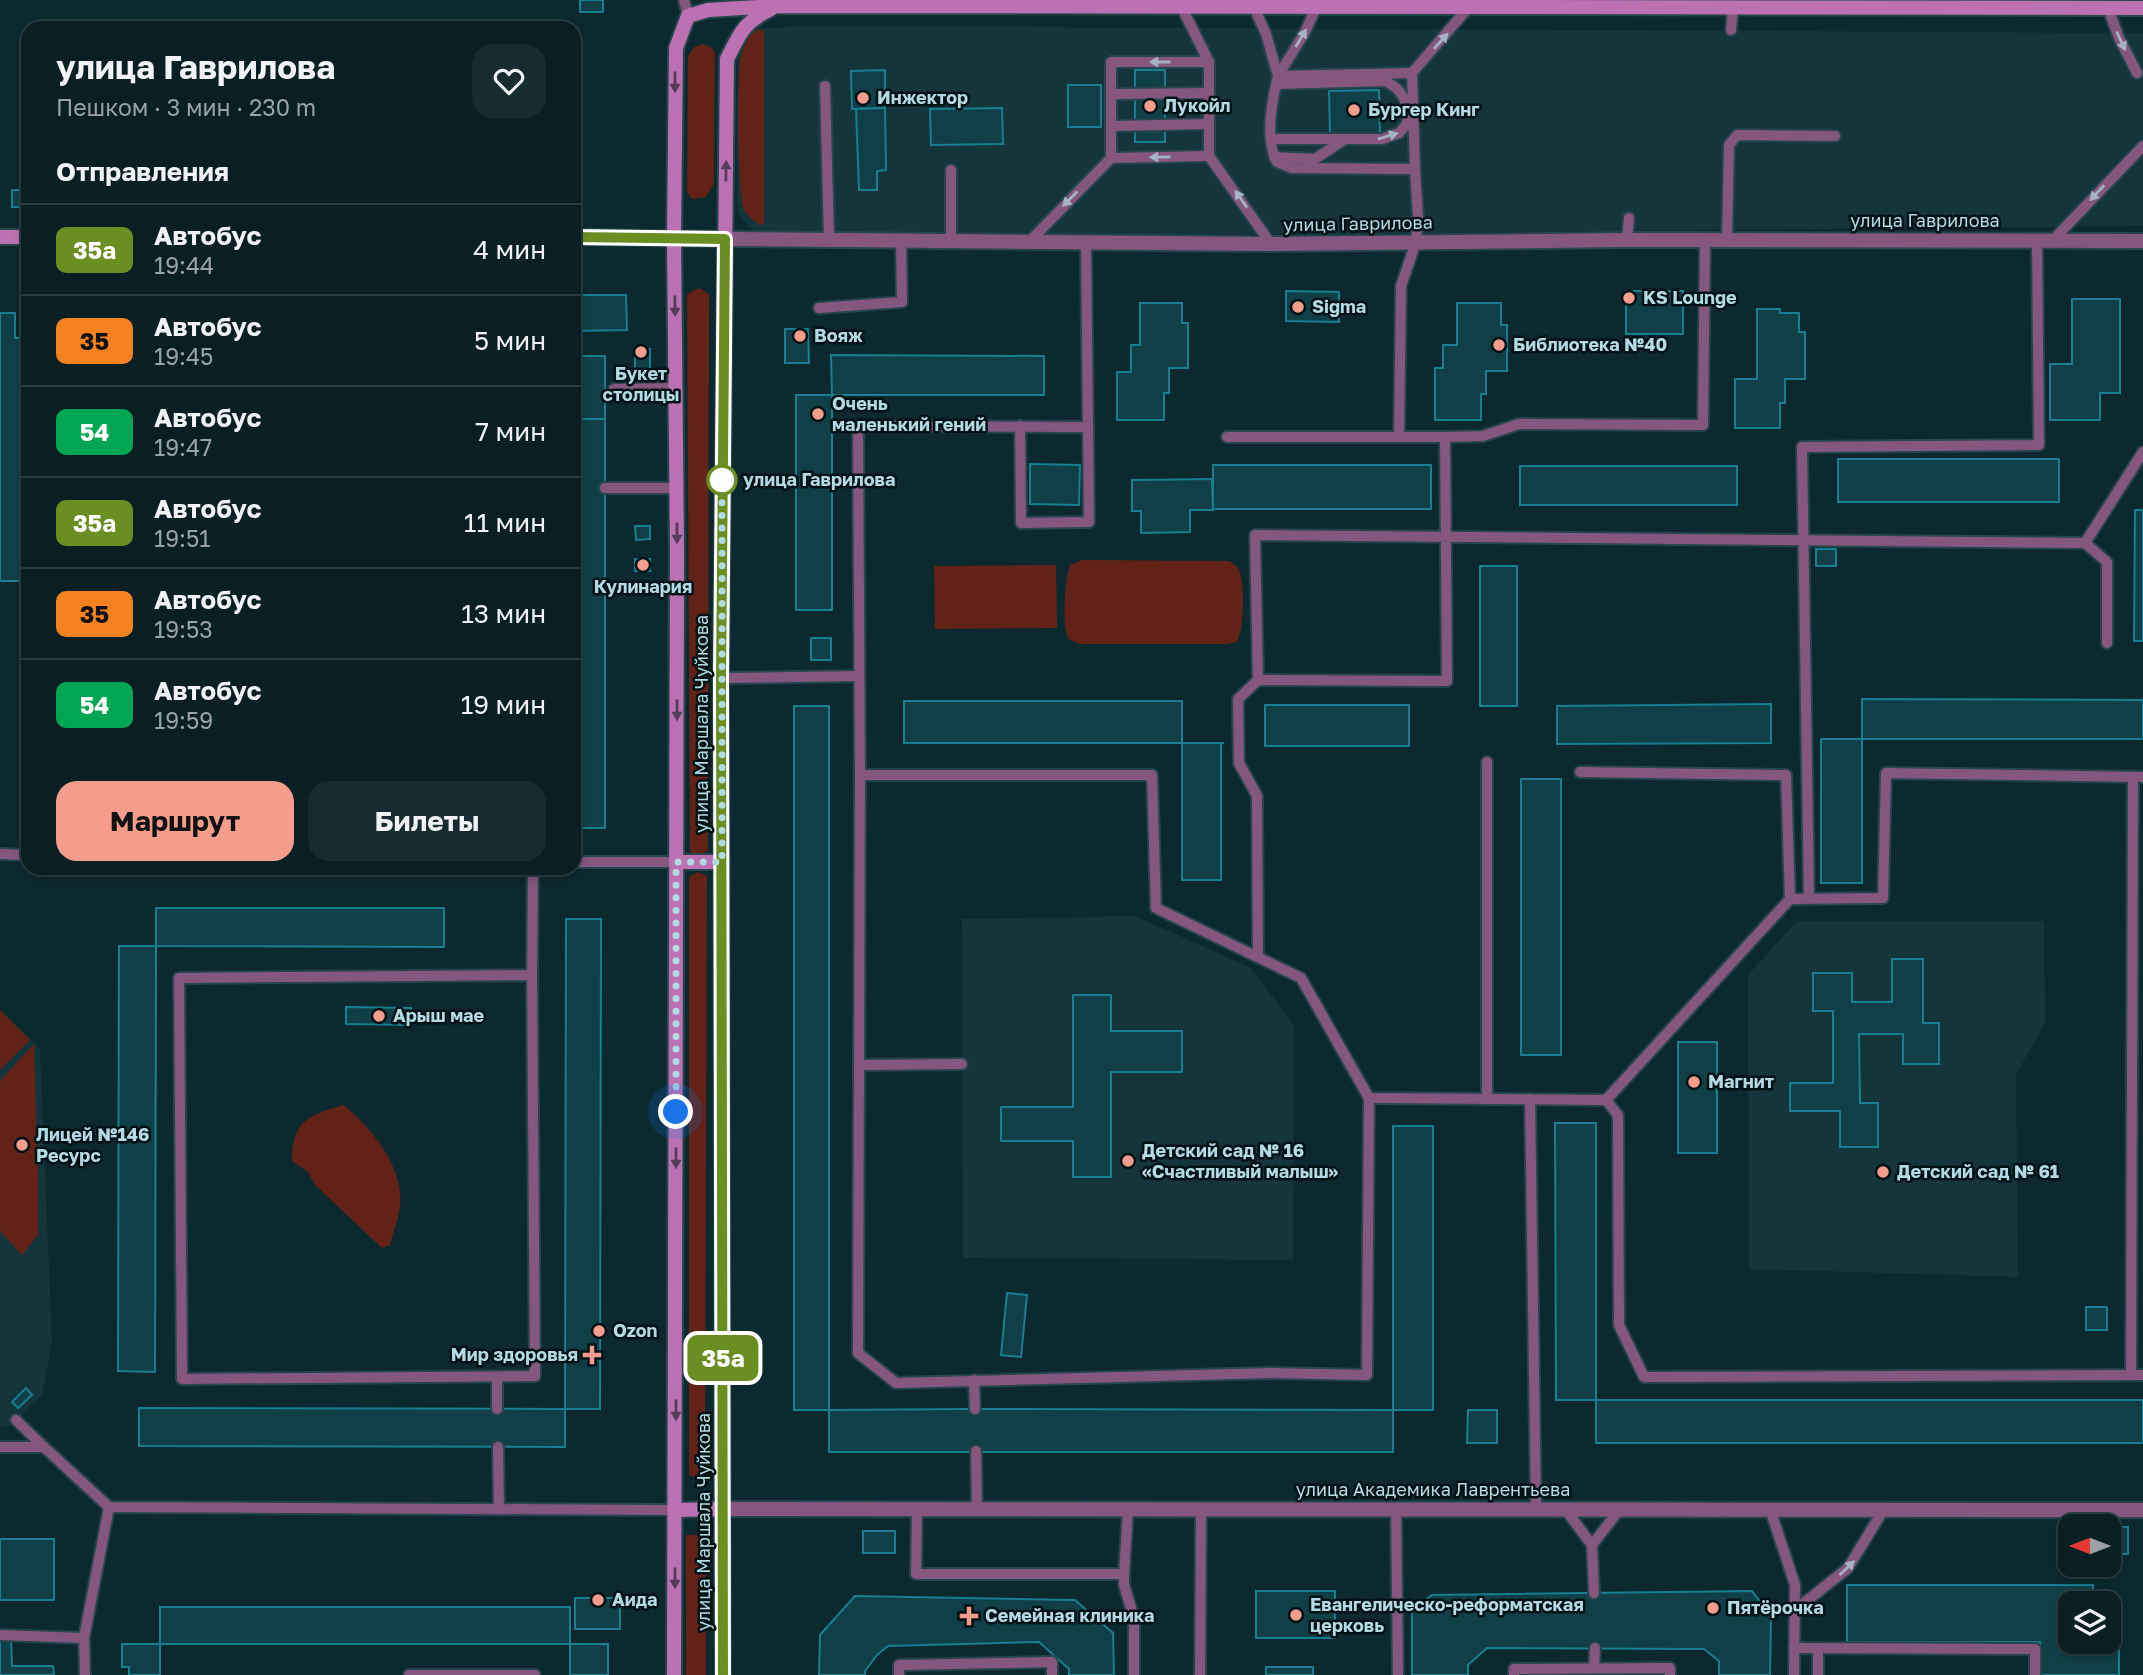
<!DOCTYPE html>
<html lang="ru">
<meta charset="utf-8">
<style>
body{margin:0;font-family:"Golos Text",sans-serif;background:#172c30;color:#f1f3f6;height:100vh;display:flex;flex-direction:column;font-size:26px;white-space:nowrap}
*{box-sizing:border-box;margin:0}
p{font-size:23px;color:#99a2a6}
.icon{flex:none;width:38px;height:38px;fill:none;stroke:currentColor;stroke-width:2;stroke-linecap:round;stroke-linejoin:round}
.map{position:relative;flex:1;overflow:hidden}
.drawer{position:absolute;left:21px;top:21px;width:560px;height:854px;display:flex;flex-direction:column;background:#091f23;border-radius:21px;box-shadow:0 4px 10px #0003,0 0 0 2px #293d41}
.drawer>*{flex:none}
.badge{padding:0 14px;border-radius:10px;font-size:24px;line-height:46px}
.needle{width:46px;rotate:270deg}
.tools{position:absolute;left:2058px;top:1514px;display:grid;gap:14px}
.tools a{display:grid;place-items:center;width:63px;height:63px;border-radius:14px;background:#091f23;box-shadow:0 4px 10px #0003,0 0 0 2px #293d41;font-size:35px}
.you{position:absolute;width:35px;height:35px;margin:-18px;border:5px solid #fff;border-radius:50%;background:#1a73e8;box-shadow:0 0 0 10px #1a73e833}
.map>.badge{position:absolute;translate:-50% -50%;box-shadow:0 0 0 4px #fff}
h2{padding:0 35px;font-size:26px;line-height:63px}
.round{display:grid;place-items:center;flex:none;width:74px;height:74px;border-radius:21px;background:#172c30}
.head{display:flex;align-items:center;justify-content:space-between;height:119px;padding:0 35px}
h1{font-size:33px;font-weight:700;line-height:52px}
.button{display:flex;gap:14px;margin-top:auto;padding:14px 35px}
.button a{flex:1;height:80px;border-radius:21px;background:#f49d8c;color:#111;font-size:28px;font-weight:700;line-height:80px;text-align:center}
.button a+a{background:#172c30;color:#f1f3f6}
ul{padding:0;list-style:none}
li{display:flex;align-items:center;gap:21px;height:91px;padding:0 35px;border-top:2px solid #293d41}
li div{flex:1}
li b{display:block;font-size:26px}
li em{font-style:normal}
li .badge{min-width:77px;font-weight:700;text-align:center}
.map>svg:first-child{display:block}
.built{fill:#14353b}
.green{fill:#622217}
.building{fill:#113f47;stroke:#197e8f;stroke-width:2}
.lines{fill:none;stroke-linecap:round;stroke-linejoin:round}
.lane-casing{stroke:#26454c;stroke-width:14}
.street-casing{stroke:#26454c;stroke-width:18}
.secondary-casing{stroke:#26454c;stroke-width:18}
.lane{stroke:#85577f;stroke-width:10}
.street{stroke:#85577f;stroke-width:14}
.secondary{stroke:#bc72b2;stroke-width:14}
.oneway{fill:#a4b3c5}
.oneway2{fill:#553d5b}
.line-casing{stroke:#fff;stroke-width:16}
.line{stroke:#6b8e23;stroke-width:10}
.walk{stroke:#b1dae3;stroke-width:7;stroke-dasharray:0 12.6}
.poi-dot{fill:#f49d8c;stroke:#011114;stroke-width:2.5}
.stop-dot{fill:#fff;stroke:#6b8e23;stroke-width:3.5}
.labels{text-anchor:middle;stroke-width:5;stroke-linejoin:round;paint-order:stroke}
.poi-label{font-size:18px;font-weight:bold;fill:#b1dae3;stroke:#011114;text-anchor:start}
.street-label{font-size:18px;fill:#b1dae3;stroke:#011114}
.stop-label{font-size:18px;font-weight:bold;fill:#b1dae3;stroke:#011114;text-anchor:start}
</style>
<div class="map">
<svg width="2143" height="1675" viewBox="0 0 2143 1675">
<rect width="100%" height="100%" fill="#0c292f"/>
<!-- built -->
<g class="built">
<polygon points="1008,27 2143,33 2143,226 1328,234 761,234 749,227 740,215 737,203 738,57 751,33 760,28 797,27"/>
<polygon points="1135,916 1251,968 1294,1025 1293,1260 963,1258 962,919"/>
<polygon points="1797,921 2044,921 2045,1024 2016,1074 2018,1277 1749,1269 1748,975"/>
<polygon points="0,1010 40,1049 52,1342 42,1395 8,1427 0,1427"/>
</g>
<!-- green -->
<g class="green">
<path d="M759 29 764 31V224L760 225C754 221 747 216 744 210 738 198 737 77 740 61 742 49 748 34 759 29Z"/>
<polygon points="703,44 712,48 715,53 714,184 706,197 692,199 687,192 688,56 694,47"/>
<polygon points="699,288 709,294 708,851 698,855 690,852 687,294"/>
<path d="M1082 560 1229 561C1232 563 1236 565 1238 568 1246 581 1244 629 1237 642L1227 644H1079C1077 643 1071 640 1069 639 1061 630 1065 577 1070 565Z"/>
<polygon points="1056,565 1057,628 935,629 934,566"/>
<polygon points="698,872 707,876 705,1474 696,1478 689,1475 689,877"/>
<polygon points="0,1010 30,1040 0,1070"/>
<polygon points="34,1044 38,1173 38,1235 22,1255 0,1231 0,1081"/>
<path d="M344 1105C372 1129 405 1168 400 1207 398 1220 393 1233 390 1245L382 1248 315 1185 308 1172 292 1161C292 1120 309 1115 344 1105Z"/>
<rect x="686" y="1535" width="20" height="140"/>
</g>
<!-- building -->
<g class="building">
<rect x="580" y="0" width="23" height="12"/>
<polygon points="885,70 885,108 852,109 851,71"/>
<rect x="1135" y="70" width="30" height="72"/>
<rect x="1068" y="85" width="33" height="42"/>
<polygon points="1379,90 1380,134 1330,134 1329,91"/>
<polygon points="885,108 886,170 877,171 877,190 859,190 856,109"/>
<polygon points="1002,108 1003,144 931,145 930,109"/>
<rect x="12" y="190" width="16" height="17"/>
<polygon points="1286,291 1339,292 1339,322 1286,321"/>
<rect x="1626" y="291" width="57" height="43"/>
<polygon points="574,295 626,295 627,330 574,331"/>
<polygon points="2072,299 2120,299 2120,393 2100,393 2100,420 2050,420 2050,364 2072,364"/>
<polygon points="1140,303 1182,303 1182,323 1188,323 1188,368 1169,368 1169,393 1164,393 1164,420 1117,420 1117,372 1131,372 1131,345 1140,345"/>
<polygon points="1457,303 1501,303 1501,325 1507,325 1507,371 1486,371 1486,394 1481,394 1481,420 1435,420 1435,368 1443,368 1443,345 1457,345"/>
<polygon points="1757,309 1780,309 1780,313 1799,313 1799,332 1805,332 1805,379 1785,379 1785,403 1780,403 1780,428 1735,428 1735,379 1757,379"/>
<polygon points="0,313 15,313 15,338 25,338 26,581 0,581"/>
<polygon points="785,329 808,329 809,363 785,363"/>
<rect x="635" y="349" width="15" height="22"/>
<polygon points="831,355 1044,356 1044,395 832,395"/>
<rect x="574" y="356" width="31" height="63"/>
<rect x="796" y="395" width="36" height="215"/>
<rect x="574" y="419" width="31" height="409"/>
<rect x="1838" y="459" width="221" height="43"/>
<polygon points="1030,464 1080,465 1079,505 1030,504"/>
<rect x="1213" y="465" width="218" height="44"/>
<rect x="1520" y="466" width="217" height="39"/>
<polygon points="1212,479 1213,510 1190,510 1190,532 1141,533 1141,511 1132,511 1132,480"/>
<polygon points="2135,510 2143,510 2143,641 2134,641"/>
<polygon points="635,526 650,526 650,539 636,540"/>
<rect x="1816" y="549" width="20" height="17"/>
<rect x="635" y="559" width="15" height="12"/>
<rect x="1480" y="566" width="37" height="140"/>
<rect x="811" y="638" width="20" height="22"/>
<polygon points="1862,699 2143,700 2143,739 1862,739"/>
<rect x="904" y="701" width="278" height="42"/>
<polygon points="1771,704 1771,743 1557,744 1557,706"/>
<rect x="1265" y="705" width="144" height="41"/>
<rect x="794" y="706" width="35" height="704"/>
<rect x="1821" y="739" width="41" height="144"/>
<polygon points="1182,743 1224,743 1221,743 1221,880 1182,880"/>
<rect x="1521" y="779" width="40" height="276"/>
<polygon points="156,908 444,908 444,947 156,946"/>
<polygon points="566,919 601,919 600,1409 565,1409"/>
<polygon points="119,946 156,946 155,1372 118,1371"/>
<polygon points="1892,959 1923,959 1923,1023 1939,1023 1939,1064 1903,1064 1903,1034 1859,1034 1860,1103 1878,1103 1878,1147 1840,1147 1840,1111 1790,1111 1790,1083 1833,1083 1833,1011 1813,1011 1813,973 1852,973 1852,1002 1892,1002"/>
<polygon points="1073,995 1111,995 1111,1031 1182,1031 1182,1072 1111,1072 1111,1177 1073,1177 1073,1141 1001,1141 1001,1107 1073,1107"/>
<polygon points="346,1007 411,1008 411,1025 346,1024"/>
<rect x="1678" y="1042" width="39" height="111"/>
<polygon points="1555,1123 1596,1123 1596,1400 1556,1400"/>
<rect x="1393" y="1126" width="40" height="284"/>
<polygon points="1007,1293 1027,1295 1021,1357 1001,1355"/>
<rect x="2086" y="1307" width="21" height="23"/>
<polygon points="26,1388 32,1395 18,1408 12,1402"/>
<rect x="1596" y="1400" width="547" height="43"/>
<polygon points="139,1408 565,1409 565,1447 139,1446"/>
<polygon points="967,1409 1393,1410 1393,1452 829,1452 829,1410"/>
<polygon points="1468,1410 1497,1410 1497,1443 1467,1443"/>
<rect x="2109" y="1527" width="19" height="27"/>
<rect x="863" y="1531" width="32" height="22"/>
<rect x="0" y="1539" width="54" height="61"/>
<polygon points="1847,1585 2093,1585 2093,1603 2070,1603 2070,1642 2109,1642 2109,1617 2119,1617 2119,1675 2040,1675 2040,1642 1847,1642"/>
<rect x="1256" y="1591" width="79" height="47"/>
<polygon points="1752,1591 1771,1616 1770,1675 1719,1675 1719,1661 1704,1649 1487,1648 1468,1665 1468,1675 1412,1675 1412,1609 1432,1595"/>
<polygon points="855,1596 1075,1600 1113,1633 1114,1675 1069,1675 1069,1669 1039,1642 888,1646 877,1655 865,1671 865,1675 819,1675 820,1635"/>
<rect x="575" y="1598" width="45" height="31"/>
<rect x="160" y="1607" width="410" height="37"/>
<polygon points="0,1639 11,1639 12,1666 53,1666 54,1675 0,1675"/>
<polygon points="122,1644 160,1644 160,1675 129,1675 129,1667 122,1667"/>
<rect x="570" y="1644" width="38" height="31"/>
<rect x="1266" y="1667" width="47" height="8"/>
</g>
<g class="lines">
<defs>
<g id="lane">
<polyline points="684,0 688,16"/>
<polyline points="1181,6 1209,62 1209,156 1271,244"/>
<polyline points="1254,7 1266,34 1278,76 1305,32 1316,8"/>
<polyline points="2108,8 2119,38 2137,73"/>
<polyline points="1731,30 1733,7"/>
<path d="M1412 73 1415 169 1291 168 1277 162C1264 139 1272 100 1278 76Z"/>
<polyline points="1412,73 1468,8"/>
<polyline points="825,86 829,239"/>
<polyline points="1111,94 1209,93"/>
<polyline points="1111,126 1209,124"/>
<path d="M1272 139H1382L1399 133 1407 124C1408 104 1405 90 1385 81L1276 84"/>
<polyline points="1274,157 1315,159 1345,139"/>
<polyline points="1111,158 1111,62 1209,62"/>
<polyline points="1415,169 1418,217 1416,242 1401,286 1399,437 1445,437 1447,681 1258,680 1255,535 2085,543 2143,452"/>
<polyline points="1627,240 1629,218"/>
<polyline points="1727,240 1729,145 1737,135 1835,136"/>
<polyline points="951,241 951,170"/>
<polyline points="2052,241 2143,146"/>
<polyline points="1029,242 1111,158 1209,156"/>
<polyline points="1086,243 1088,427 858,426 860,775 858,1353 896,1383 1271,1373 1367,1375 1369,1098"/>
<polyline points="819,308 902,302 901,242"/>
<polyline points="614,389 676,388"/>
<polyline points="1020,426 1021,523 1089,522 1088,427"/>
<polyline points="1227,437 1399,437"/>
<polyline points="1445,437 1483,436 1519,424 1703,425 1705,240"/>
<polyline points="605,488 677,488"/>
<polyline points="2085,543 2107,562 2107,643"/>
<polyline points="721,678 859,676"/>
<polyline points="1487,762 1487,1099"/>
<polyline points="1580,772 1786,775 1790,899 1606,1100"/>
<polyline points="860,775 1152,775 1156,908 1301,978 1369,1098 1606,1100 1618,1115 1619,1325 1644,1377 2143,1375"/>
<polyline points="0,854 28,855"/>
<polyline points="574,862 676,862"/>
<polyline points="1790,899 1883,898 1886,773 2143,777"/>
<polyline points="1809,899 1802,447 2039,445 2037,241"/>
<polyline points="1258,957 1257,796 1239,763 1238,699 1258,680"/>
<polyline points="532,975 179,978 182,1379 535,1376 532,975 533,868"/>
<polyline points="859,1065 962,1064"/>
<polyline points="1530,1099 1536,1509"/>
<polyline points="2131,1375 2133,777"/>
<polyline points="497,1377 497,1409"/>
<polyline points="974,1380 975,1409"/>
<polyline points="16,1420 44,1447"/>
<polyline points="0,1447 44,1447 109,1507 675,1510"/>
<polyline points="498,1447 499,1507"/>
<polyline points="976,1451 977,1509"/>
<polyline points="917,1509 916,1574 1124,1574 1128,1509"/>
<polyline points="1396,1509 1398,1675"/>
<polyline points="1565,1509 1592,1545 1620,1509"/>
<polyline points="1770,1509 1795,1585 1794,1675"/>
<polyline points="1592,1545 1594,1593"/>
<polyline points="1124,1574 1124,1585 1134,1618 1134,1675"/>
<polyline points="1794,1611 1848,1568 1884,1509"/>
<polyline points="0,1635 84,1638"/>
<polyline points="1794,1648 2035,1649 2035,1675"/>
<polyline points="1594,1668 1595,1648"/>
<polyline points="85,1675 84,1638 109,1507"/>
<polyline points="409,1675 535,1675"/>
<polyline points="899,1675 899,1665 1052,1662 1052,1675"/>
<polyline points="1200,1675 1201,1509"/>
<polyline points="1514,1675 1514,1669 1670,1668 1670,1675"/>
<polyline points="1818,1675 1818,1648"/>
</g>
<g id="street">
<polyline points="725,239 1271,244 1627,240 2143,241"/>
<polyline points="723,1509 2143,1510"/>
</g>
<g id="secondary">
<polyline points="0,237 28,237"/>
<polyline points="574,237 725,239"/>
<polyline points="676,862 722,862"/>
<polyline points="675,1510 723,1509"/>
<polyline points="674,1675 677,552 674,237 676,48 688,16 708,10 776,6 2143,8"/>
<path d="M723 1675 721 678 727 59C740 33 744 22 771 9"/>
</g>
</defs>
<!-- lane casing -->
<use href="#lane" class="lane-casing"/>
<!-- street casing -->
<use href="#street" class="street-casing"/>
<!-- secondary casing -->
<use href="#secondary" class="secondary-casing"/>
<!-- lane -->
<use href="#lane" class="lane"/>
<!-- street -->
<use href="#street" class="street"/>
<!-- secondary -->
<use href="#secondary" class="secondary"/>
</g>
<!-- one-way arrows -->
<defs><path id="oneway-solid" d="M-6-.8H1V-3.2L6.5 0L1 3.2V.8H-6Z" transform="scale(1.75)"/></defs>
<g class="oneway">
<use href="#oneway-solid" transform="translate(1301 38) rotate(-59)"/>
<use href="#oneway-solid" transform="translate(1441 41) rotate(-48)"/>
<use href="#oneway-solid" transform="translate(2121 41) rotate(65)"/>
<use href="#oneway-solid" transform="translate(1160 62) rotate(180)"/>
<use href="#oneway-solid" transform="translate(1388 136) rotate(-17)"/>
<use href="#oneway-solid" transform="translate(1160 157) rotate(179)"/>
<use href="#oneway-solid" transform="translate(2097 193) rotate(133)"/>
<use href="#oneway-solid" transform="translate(1070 199) rotate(135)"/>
<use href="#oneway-solid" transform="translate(1241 199) rotate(-125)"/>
<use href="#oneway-solid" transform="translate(1847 1568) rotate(-44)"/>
</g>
<g class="oneway2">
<use href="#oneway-solid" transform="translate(675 82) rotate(90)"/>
<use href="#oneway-solid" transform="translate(726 171) rotate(-89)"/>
<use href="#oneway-solid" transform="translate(675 306) rotate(89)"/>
<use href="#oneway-solid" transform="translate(677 533) rotate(90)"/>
<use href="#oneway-solid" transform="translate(677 710) rotate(90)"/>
<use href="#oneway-solid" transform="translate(676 1158) rotate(90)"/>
<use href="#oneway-solid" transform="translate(676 1410) rotate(90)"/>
<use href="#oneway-solid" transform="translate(675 1578) rotate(90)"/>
</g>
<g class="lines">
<defs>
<polyline id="line" points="574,237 725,239 721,678 723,1675"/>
</defs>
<!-- line casing -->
<use href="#line" class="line-casing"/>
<!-- line -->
<use href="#line" class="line"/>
<!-- walk -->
<polyline class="walk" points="676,1112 676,862 722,862 722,476 722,480"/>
</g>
<!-- markers -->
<g class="poi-dot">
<circle cx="863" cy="98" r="7"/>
<circle cx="1150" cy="106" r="7"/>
<circle cx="1354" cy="110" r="7"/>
<circle cx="1629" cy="298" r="7"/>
<circle cx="1298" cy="307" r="7"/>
<circle cx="800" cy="336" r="7"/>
<circle cx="1499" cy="345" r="7"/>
<circle cx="641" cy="352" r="7"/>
<circle cx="818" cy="414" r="7"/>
<circle cx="643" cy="565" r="7"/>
<circle cx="379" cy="1016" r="7"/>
<circle cx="1694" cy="1082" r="7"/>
<circle cx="22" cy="1145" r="7"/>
<circle cx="1128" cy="1161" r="7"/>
<circle cx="1883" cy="1172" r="7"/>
<circle cx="599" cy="1331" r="7"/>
<path d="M588.5 1344.5h7v7h7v7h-7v7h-7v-7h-7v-7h7z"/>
<circle cx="598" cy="1600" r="7"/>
<circle cx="1713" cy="1608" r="7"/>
<circle cx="1296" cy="1615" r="7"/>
<path d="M965.5 1605.5h7v7h7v7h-7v7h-7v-7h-7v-7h7z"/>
</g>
<circle class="stop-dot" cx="722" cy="480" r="14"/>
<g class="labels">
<!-- poi labels -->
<g class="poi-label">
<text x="877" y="104">Инжектор</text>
<text x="1164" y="112">Лукойл</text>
<text x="1368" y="116">Бургер Кинг</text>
<text x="1643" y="304">KS Lounge</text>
<text x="1312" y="313">Sigma</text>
<text x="814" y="342">Вояж</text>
<text x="1513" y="351">Библиотека №40</text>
<text x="641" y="380" text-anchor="middle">Букет<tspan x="641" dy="21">столицы</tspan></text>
<text x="832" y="410">Очень<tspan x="832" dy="21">маленький гений</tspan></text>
<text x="643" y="593" text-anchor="middle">Кулинария</text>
<text x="393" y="1022">Арыш мае</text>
<text x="1708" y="1088">Магнит</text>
<text x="36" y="1141">Лицей №146<tspan x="36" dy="21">Ресурс</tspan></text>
<text x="1142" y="1157">Детский сад № 16<tspan x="1142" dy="21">«Счастливый малыш»</tspan></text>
<text x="1897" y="1178">Детский сад № 61</text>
<text x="613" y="1337">Ozon</text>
<text x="578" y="1361" text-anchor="end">Мир здоровья</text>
<text x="612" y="1606">Аида</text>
<text x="1310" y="1611">Евангелическо-реформатская<tspan x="1310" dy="21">церковь</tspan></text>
<text x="1727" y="1614">Пятёрочка</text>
<text x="985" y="1622">Семейная клиника</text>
</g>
<!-- street labels -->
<g class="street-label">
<text x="1925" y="227">улица Гаврилова</text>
<text transform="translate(1358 224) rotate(-1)" y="6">улица Гаврилова</text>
<text transform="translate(702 724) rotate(-90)" y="6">улица Маршала Чуйкова</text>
<text x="1433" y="1496">улица Академика Лаврентьева</text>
<text transform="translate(704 1522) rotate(-90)" y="6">улица Маршала Чуйкова</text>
</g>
<!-- stop labels -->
<g class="stop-label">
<text x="743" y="486">улица Гаврилова</text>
</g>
</g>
</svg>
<div class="tools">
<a><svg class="needle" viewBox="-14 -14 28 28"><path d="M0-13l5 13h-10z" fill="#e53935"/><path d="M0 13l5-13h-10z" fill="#99a2a6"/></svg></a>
<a><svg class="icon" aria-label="layers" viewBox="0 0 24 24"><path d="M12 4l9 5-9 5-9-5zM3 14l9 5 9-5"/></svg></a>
</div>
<div class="you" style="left:676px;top:1112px"></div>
<b class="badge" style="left:723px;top:1358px;background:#6b8e23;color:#fff">35a</b>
<section class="drawer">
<div class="head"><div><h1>улица Гаврилова</h1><p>Пешком · 3 мин · 230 m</p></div><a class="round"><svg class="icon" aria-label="heart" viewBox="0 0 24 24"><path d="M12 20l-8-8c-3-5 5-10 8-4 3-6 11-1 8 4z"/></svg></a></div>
<h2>Отправления</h2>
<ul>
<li><span class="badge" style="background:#6b8e23;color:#fff">35a</span><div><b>Автобус</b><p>19:44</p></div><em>4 мин</em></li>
<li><span class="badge" style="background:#f58220;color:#111">35</span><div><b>Автобус</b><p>19:45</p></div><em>5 мин</em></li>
<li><span class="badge" style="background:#00a651;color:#fff">54</span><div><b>Автобус</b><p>19:47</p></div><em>7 мин</em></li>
<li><span class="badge" style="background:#6b8e23;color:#fff">35a</span><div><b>Автобус</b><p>19:51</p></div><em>11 мин</em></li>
<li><span class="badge" style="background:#f58220;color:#111">35</span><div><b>Автобус</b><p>19:53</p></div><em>13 мин</em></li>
<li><span class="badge" style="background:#00a651;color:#fff">54</span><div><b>Автобус</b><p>19:59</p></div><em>19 мин</em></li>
</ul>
<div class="button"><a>Маршрут</a><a>Билеты</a></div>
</section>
</div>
